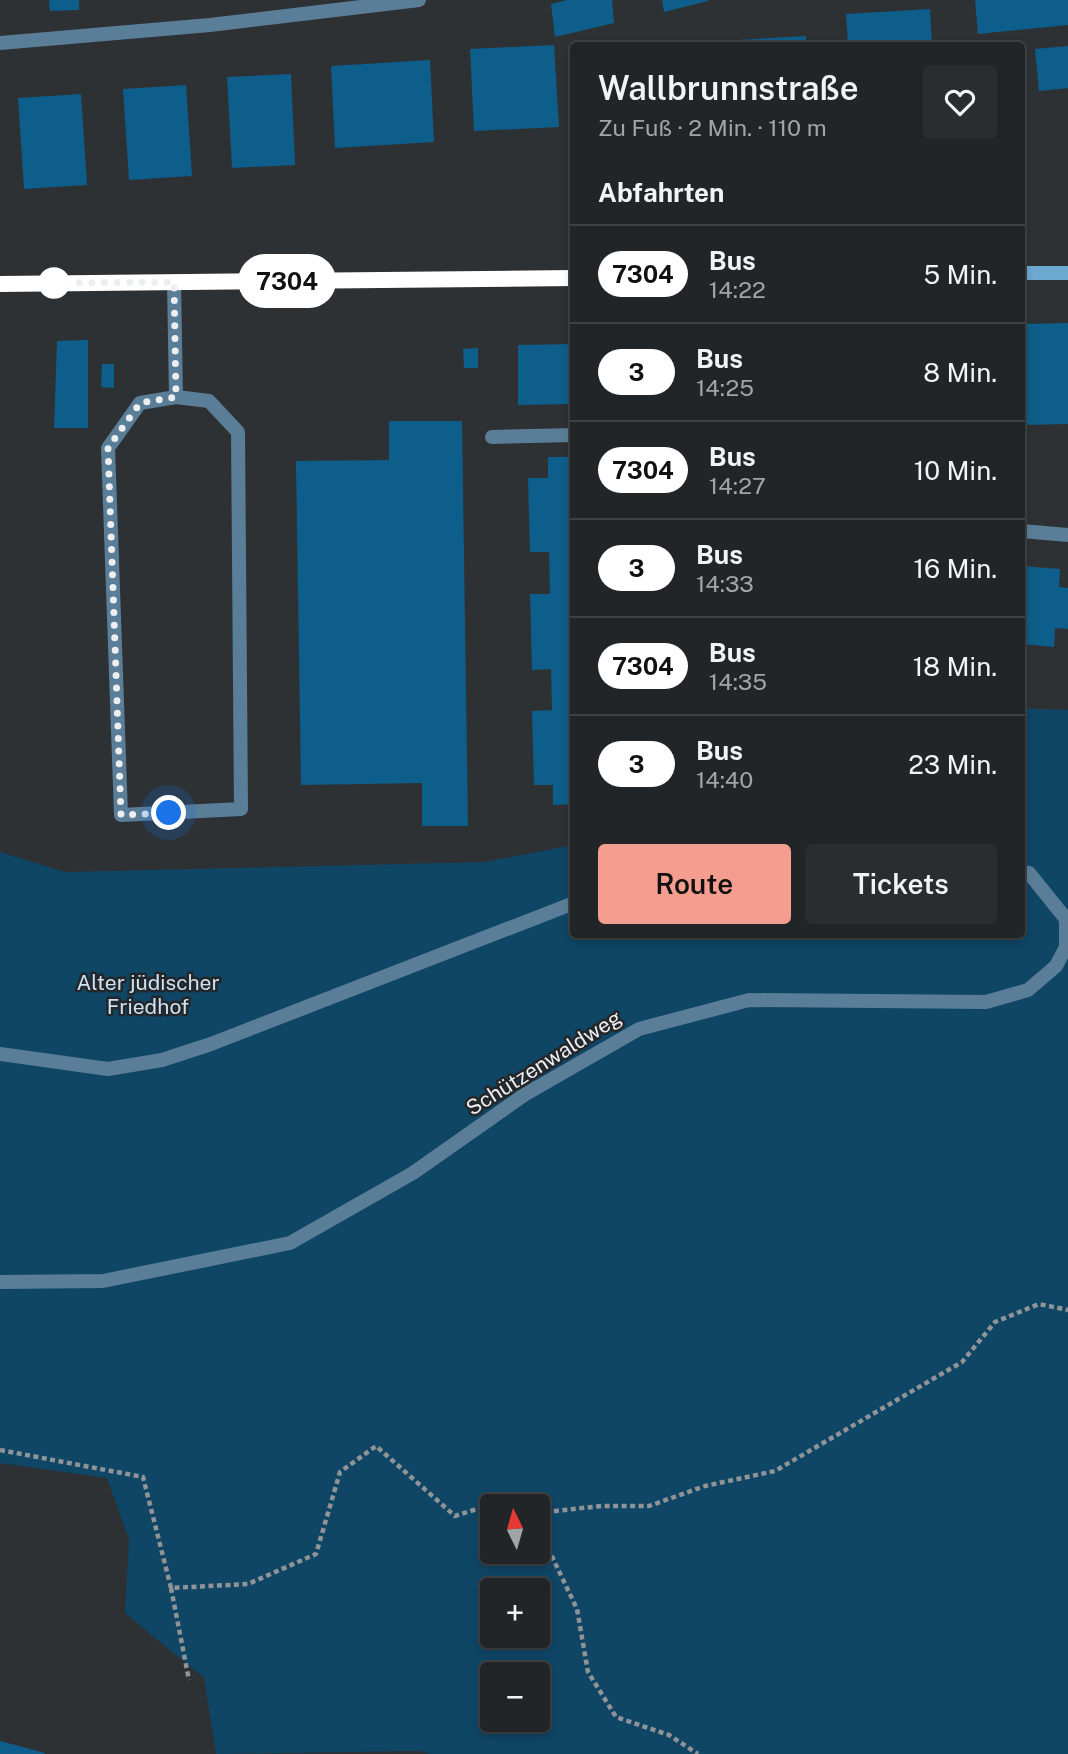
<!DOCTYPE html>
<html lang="de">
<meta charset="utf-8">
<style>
body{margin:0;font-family:"Public Sans",sans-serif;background:#2a2d2f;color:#f1f3f6;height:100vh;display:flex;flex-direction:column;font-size:26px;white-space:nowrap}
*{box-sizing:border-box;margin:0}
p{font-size:23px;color:#a2a5a7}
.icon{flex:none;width:38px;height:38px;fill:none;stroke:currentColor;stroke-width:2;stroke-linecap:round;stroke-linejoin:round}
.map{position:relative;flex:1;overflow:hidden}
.sheet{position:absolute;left:570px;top:42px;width:455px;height:896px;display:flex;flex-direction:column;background:#222527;border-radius:7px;box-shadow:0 4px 10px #0003,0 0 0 2px #3f4244}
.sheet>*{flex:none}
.badge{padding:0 14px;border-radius:23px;font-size:24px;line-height:46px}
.needle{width:46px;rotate:355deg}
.buttons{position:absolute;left:480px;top:1494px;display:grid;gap:14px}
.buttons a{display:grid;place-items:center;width:70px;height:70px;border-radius:7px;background:#222527;box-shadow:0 4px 10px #0003,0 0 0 2px #3f4244;font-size:35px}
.you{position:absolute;width:35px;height:35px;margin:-18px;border:5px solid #fff;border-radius:50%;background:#1a73e8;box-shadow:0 0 0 10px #1a73e833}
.map>.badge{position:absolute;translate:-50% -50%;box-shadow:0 0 0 4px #fff}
h2{padding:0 28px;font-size:26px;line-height:63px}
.round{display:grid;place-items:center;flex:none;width:74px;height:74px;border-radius:7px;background:#2a2d2f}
.summary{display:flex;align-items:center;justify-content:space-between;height:119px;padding:0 28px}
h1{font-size:33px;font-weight:600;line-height:52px}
.button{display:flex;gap:14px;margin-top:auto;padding:14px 28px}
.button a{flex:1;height:80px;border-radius:7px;background:#f59d8f;color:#111;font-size:28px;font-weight:600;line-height:80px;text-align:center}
.button a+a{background:#2a2d2f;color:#f1f3f6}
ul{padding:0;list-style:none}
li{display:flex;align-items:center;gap:21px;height:98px;padding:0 28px;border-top:2px solid #3f4244}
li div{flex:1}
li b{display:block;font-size:26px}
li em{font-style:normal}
li .badge{min-width:77px;font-weight:700;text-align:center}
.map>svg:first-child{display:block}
.green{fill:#0f4565;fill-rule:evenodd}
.building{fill:#0d5e8a}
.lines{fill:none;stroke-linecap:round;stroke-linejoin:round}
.path{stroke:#919496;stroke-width:4.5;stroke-dasharray:5 3.5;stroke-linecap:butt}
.service{stroke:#5a7e97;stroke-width:14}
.minor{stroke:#5a7e97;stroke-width:14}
.secondary{stroke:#6ea9d1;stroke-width:14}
.line-casing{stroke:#fff;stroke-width:16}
.line{stroke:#fff;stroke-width:10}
.walk{stroke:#eceef0;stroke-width:7;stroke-dasharray:0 12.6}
.stop-dot{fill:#fff;stroke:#fff;stroke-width:3.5}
.labels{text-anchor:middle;stroke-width:5;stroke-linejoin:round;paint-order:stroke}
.park-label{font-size:21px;fill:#cde2f2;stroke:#24272a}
.street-label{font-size:21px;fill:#eceef0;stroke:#24272a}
</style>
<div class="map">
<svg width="1068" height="1754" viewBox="0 0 1068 1754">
<rect width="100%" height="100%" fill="#2e3134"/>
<!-- green -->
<path class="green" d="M1022 708 1068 710V1754H431L419 1751 216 1754 204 1678 125 1613 129 1539 107 1478 0 1463V852L65 872 484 862 574 845V934H1022ZM492 1507H537V1552H492ZM492 1591H537V1636H492ZM492 1675H537V1720H492Z"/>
<!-- building -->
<g class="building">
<polygon points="49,0 79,0 79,10 50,11"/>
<polygon points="567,0 612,0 614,23 555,37 551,4"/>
<polygon points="662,0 708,0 708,1 664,12"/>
<polygon points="975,0 1068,0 1068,25 978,34"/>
<polygon points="930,9 932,46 848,46 846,14"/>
<polygon points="806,36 806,46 722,46 722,41"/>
<polygon points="554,45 559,127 474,131 470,49"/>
<polygon points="1068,46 1068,88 1039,91 1035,49"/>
<polygon points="430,60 434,142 335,148 331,66"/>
<polygon points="291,74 295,165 232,168 227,77"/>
<polygon points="186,85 192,176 129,180 123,89"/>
<polygon points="81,94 87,185 24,189 18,98"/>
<polygon points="1068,323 1068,424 1022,425 1022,324"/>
<polygon points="88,340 88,428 54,428 57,341"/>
<polygon points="574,344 574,404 518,405 518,345"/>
<polygon points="478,348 478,368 464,368 463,349"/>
<polygon points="102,364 114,364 114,388 101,387"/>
<polygon points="389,421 462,421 468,826 422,826 422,783 301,785 296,461 389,460"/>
<polygon points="548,457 574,457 574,804 553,805 553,785 534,785 532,711 552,710 551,669 532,670 530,594 550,594 549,552 530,552 528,478 548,478"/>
<polygon points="1022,566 1060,569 1059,587 1068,588 1068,629 1055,628 1054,647 1022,644"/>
<polygon points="0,1741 45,1753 45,1754 0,1754"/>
</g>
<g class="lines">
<!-- path -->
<g class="path">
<polyline points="0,1450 143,1477 171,1588 248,1584 316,1554 340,1472 376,1446 455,1516 520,1495 527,1507"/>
<polyline points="537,1513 601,1506 649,1506 705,1486 775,1471 962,1362 995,1322 1039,1304 1068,1310"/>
<polyline points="537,1525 577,1609 588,1672 616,1717 669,1735 698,1754"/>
<polyline points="171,1588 189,1680"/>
</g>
<!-- service -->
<polyline class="service" points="174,282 176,397 140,403 108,448 121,815 241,809 238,432 209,401 176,397"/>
<!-- minor -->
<g class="minor">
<polyline points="0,43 210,25 419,0"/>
<polyline points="492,437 574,435"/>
<polyline points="1022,531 1068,535"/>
<polyline points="0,1054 108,1069 162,1060 211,1044 574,903"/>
<polyline points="0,1282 103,1281 290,1243 413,1173 524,1095 639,1029 749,1000 986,1002 1028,990 1056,966 1066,947 1066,919 1029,873 1022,872"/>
</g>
<!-- secondary -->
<g class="secondary">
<polyline points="1022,273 1068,273"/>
<polyline points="0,284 574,278"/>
</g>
</g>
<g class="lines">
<defs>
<polyline id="line" points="0,284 574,278"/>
</defs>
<!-- line casing -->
<use href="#line" class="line-casing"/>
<!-- line -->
<use href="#line" class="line"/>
<!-- walk -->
<polyline class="walk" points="54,283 174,282 176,397 140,403 108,448 121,815 169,813"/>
</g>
<!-- markers -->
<circle class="stop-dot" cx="54" cy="283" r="14"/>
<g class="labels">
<!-- park labels -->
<g class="park-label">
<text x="148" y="990">Alter jüdischer<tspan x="148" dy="24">Friedhof</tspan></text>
</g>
<!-- street labels -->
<g class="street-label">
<text transform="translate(544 1063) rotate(-32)" y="7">Schützenwaldweg</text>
</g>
</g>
</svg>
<div class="buttons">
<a><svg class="needle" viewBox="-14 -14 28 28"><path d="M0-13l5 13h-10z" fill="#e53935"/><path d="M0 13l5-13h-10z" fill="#a2a5a7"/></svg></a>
<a>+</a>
<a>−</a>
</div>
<div class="you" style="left:169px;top:813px"></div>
<b class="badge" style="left:287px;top:281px;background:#fff;color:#111">7304</b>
<section class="sheet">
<div class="summary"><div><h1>Wallbrunnstraße</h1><p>Zu Fuß · 2 Min. · 110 m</p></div><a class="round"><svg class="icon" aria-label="heart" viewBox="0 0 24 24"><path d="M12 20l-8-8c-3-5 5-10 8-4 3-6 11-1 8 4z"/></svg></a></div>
<h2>Abfahrten</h2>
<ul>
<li><span class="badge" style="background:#fff;color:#111">7304</span><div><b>Bus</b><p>14:22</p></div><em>5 Min.</em></li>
<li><span class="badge" style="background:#fff;color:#111">3</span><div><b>Bus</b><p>14:25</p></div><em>8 Min.</em></li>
<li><span class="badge" style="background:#fff;color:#111">7304</span><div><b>Bus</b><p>14:27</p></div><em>10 Min.</em></li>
<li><span class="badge" style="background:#fff;color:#111">3</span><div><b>Bus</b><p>14:33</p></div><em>16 Min.</em></li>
<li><span class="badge" style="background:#fff;color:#111">7304</span><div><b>Bus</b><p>14:35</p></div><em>18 Min.</em></li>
<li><span class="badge" style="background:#fff;color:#111">3</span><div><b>Bus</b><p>14:40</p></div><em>23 Min.</em></li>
</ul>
<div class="button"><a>Route</a><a>Tickets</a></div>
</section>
</div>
